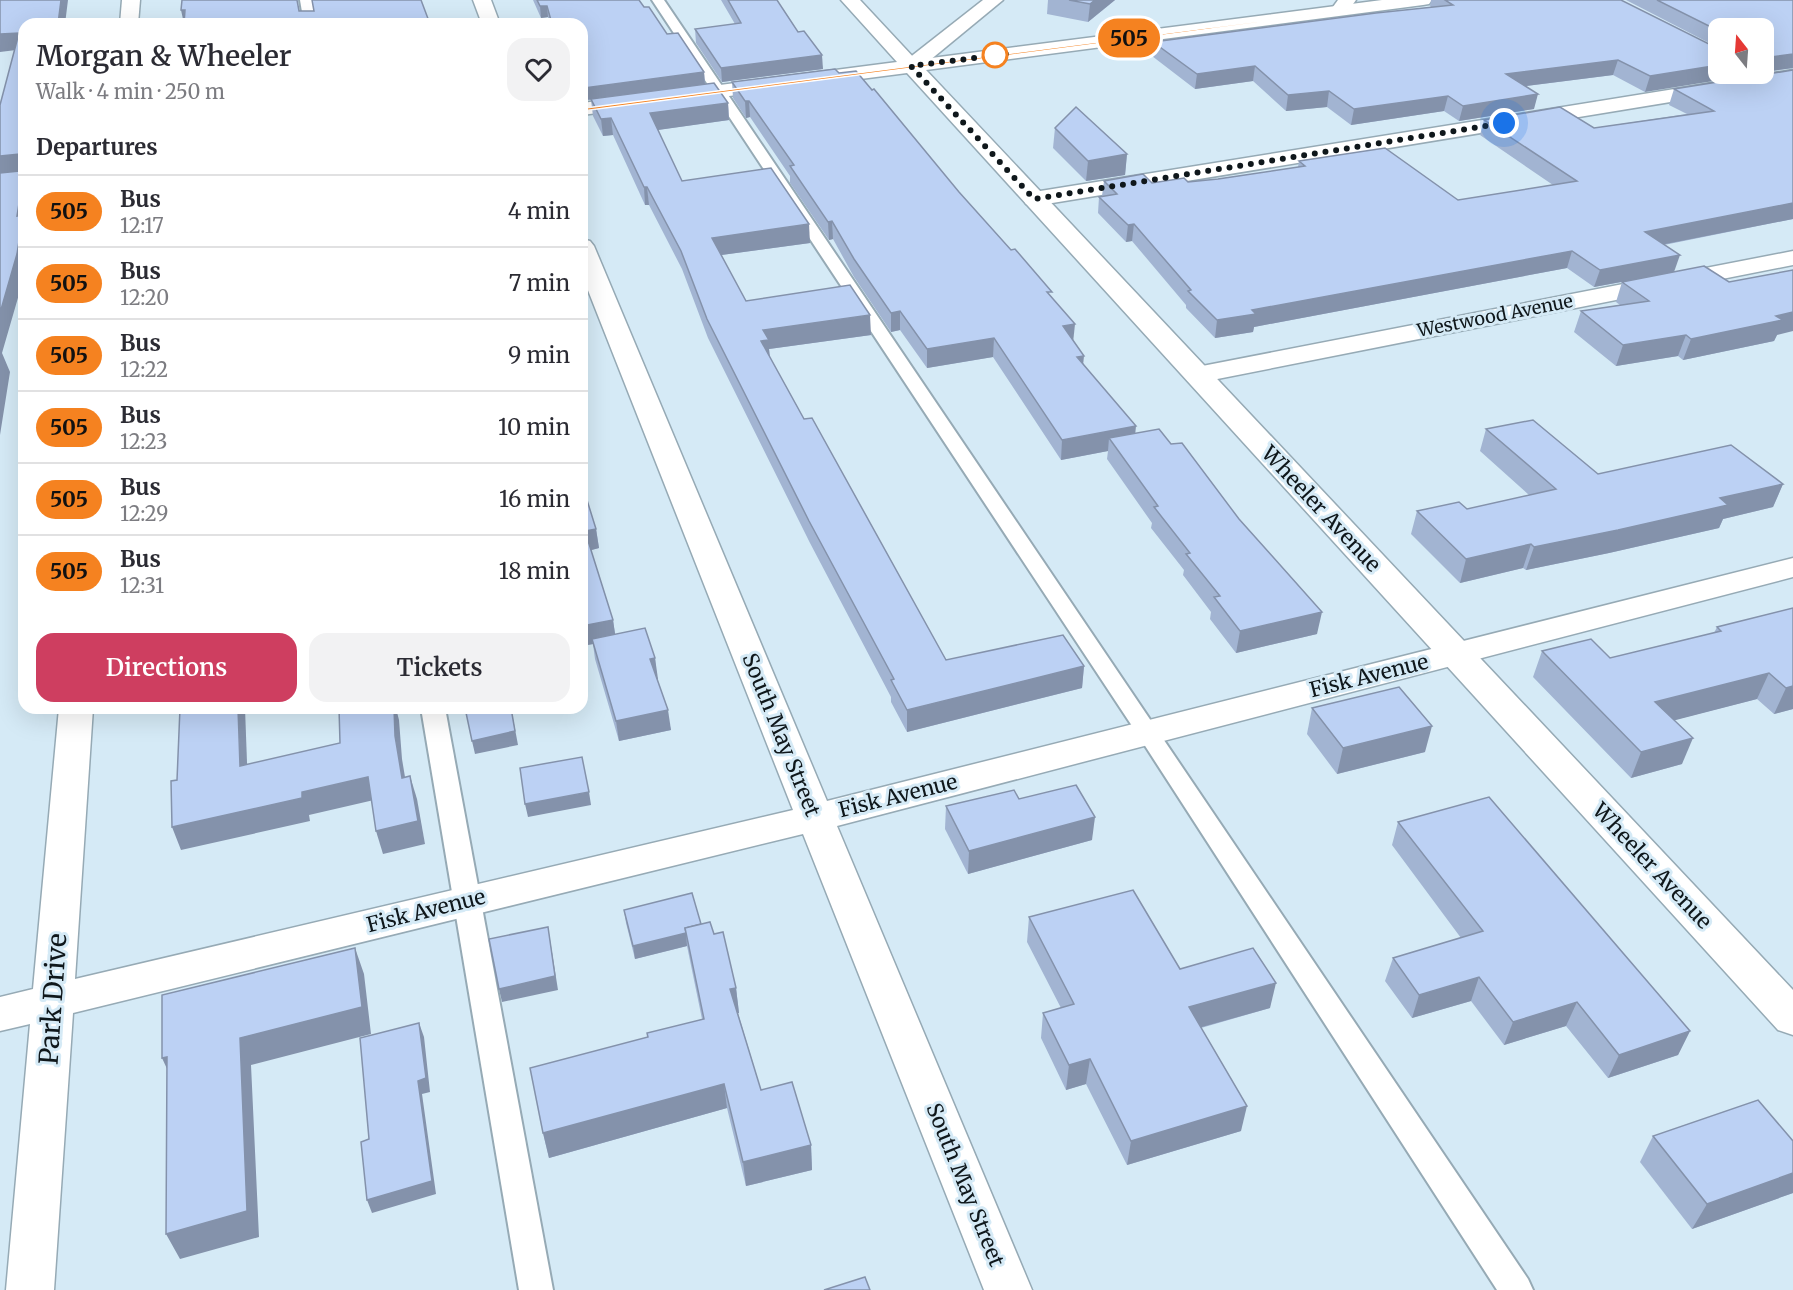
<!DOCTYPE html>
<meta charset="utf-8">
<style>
body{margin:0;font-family:Merriweather,serif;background:#f2f2f3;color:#2b2b33;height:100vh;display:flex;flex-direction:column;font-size:22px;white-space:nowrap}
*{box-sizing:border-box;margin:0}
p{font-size:20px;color:#7c7c81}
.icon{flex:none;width:33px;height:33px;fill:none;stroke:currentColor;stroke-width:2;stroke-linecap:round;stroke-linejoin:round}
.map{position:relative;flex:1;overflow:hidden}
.drawer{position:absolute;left:18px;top:18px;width:570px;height:696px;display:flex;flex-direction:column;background:#fff;border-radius:18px;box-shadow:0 6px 24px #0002}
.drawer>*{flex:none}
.badge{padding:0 12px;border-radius:20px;font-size:21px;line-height:39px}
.needle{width:39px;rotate:343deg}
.fabs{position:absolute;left:1708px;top:18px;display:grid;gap:12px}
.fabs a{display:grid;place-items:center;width:66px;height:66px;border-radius:12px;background:#fff;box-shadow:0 6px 24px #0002;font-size:30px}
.you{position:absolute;width:30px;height:30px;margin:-15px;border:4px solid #fff;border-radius:50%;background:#1a73e8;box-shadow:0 0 0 9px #1a73e833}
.map>.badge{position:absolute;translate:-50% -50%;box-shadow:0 0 0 3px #fff}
h2{padding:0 18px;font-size:22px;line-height:54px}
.round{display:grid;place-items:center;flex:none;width:63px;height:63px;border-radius:18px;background:#f2f2f3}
.headline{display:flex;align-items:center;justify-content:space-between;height:102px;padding:0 18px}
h1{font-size:28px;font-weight:600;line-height:45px}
.cta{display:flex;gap:12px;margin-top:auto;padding:12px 18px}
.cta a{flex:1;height:69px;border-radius:18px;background:#ce3e60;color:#fff;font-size:24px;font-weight:600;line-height:69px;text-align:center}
.cta a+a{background:#f2f2f3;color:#2b2b33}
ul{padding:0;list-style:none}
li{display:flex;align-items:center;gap:18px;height:72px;padding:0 18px;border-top:2px solid #e1e1e2}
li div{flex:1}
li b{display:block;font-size:22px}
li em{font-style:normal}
li .badge{min-width:66px;font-weight:700;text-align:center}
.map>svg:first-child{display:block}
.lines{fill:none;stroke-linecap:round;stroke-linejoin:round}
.lane-casing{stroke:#96aab5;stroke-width:4}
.street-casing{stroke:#96aab5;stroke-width:3}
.secondary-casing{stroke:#96aab5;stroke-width:3}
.lane{fill:#fff;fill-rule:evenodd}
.street{fill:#fff;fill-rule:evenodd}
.secondary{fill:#fff;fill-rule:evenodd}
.wall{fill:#a2b4d2}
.shaded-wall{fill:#8492ab}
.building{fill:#bcd1f4;stroke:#8492ab;stroke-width:1.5}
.line{fill:#f58220;stroke:#fff;stroke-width:1.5}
.walk{stroke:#0f171b;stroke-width:6;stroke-dasharray:0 10.8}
.stop-dot{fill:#fff;stroke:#f58220;stroke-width:3}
.labels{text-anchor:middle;stroke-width:6;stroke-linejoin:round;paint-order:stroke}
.far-street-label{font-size:18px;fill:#0f171b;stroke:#d5eaf6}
.street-label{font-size:21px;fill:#0f171b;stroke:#d5eaf6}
.near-street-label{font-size:26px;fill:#0f171b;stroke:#d5eaf6}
</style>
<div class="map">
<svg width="1793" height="1290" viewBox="0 0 1793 1290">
<rect width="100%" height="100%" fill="#d5eaf6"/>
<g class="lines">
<defs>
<g id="lane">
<polygon points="300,0 312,0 316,24 304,24"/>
<polygon points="652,0 664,0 1528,1279 1533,1290 1497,1290 1140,738"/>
<polygon points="421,708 445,708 553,1290 519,1290"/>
</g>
<g id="street">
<polygon points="122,0 140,0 138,24 120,24"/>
<polygon points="473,0 491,0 500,24 482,24"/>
<polygon points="983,0 1003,0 918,70 904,70 902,66 904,62"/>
<polygon points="1338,0 1356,0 1345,15 1333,15 1330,11"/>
<polygon points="1793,70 1793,82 1034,206 1026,204 1023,199 1026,194 1034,192"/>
<polygon points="582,239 590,241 594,246 827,801 1793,558 1793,577 837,826 1032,1290 984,1290 803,834 73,1013 54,1290 6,1290 30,1024 0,1031 0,997 33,989 59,708 93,708 75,979 793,810 582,275"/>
<polygon points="1793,251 1793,265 1197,383 1188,381 1184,375 1188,369 1197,367"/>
</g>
<polygon id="secondary" points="841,0 860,0 916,60 1382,0 1432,0 1429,4 1423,5 926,70 1793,990 1793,1035 1778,1030 907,73 582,115 582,103 897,62"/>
</defs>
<!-- lane casing -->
<use href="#lane" class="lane-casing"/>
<!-- street casing -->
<use href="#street" class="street-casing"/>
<!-- secondary casing -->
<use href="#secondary" class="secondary-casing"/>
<!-- lane -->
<use href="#lane" class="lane"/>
<!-- street -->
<use href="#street" class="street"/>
<!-- secondary -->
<use href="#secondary" class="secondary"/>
</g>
<!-- wall -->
<g class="wall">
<polygon points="533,0 639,0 644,7 667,34 704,72 705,84 728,103 729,120 657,130 682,181 810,243 721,255 746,301 871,335 769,349 770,358 804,419 946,660 1084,666 1082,688 907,732 891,702 891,697 810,543 708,338 682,269 649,205 645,205 613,135 603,136 593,116 591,100 585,100 582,94 582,24 550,24 548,17 541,18"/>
<polygon points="721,0 777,0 823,69 722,82 696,43 695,29 735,24"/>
<polygon points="1048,0 1115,0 1088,22 1047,14"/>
<polygon points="1431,0 1621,0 1719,49 1645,92 1613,75 1526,86 1534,109 1459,121 1444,111 1351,125 1327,107 1286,111 1253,81 1195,89 1152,56 1153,42 1431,7 1430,6"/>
<polygon points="1626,0 1793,0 1793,68 1764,72 1764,28 1719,28 1719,48"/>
<polygon points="1793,70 1793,219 1664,245 1674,272 1777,335 1774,341 1683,360 1678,356 1616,366 1574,332 1581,311 1620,305 1616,302 1622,282 1594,287 1567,268 1254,327 1253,332 1215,338 1186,308 1186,305 1132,241 1126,242 1098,213 1099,197 1102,196 1104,181 1152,183 1188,182 1218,179 1298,167 1299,161 1458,200 1553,185 1480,135 1484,120 1594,128 1687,114 1669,105 1674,89"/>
<polygon points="732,82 959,192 1052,297 1073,341 1083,363 1135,433 1317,634 1236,653 1210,619 1211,612 1183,575 1184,570 1151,528 1152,523 1107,459 1108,451 1061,460 993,357 927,368 900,330 891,332 854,277 833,239 829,240 790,183 790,176 750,117 746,118 733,98"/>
<polygon points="1055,128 1127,154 1125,175 1086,181 1053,148"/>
<polygon points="1486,429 1598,474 1783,484 1773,507 1723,519 1719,528 1609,553 1526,570 1523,568 1460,583 1411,534 1417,511 1467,509 1529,495 1480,451"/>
<polygon points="582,484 596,529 599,548 591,550 613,620 615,634 655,658 657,679 671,730 619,741 595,659 593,644 582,646"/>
<polygon points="1793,608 1793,709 1774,714 1757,699 1674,720 1682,764 1631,778 1533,677 1542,651 1610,658 1714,633 1717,627"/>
<polygon points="1312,708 1425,752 1337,774 1307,734"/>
<polygon points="1019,799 1092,840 968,874 945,829 946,806"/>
<polygon points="1398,822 1690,1031 1678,1055 1608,1078 1566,1026 1504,1045 1471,1001 1412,1018 1385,981 1393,958 1461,938 1392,845"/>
<polygon points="624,910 701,924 714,934 736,988 739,1013 738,1013 761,1090 811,1145 812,1170 746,1186 727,1108 549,1158 543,1133 647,1037 702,1019 687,946 635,959 626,923"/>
<polygon points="1029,917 1180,969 1270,1008 1201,1028 1241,1131 1127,1165 1086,1084 1066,1090 1041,1038 1043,1013 1061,1008 1027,942"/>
<polygon points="1653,1136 1793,1141 1793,1193 1692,1229 1640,1162"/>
</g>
<!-- shaded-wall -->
<g class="shaded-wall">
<polygon points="61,0 68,0 65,24 58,24"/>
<polygon points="1095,0 1115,0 1088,22 1090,4"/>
<polygon points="540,6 547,6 548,17 541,18"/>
<polygon points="181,10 185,10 184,24"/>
<polygon points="19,33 24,49 0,52 0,34"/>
<polygon points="1793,54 1793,68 1764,72 1764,58"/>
<polygon points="822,55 823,69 722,82 721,68"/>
<polygon points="1618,60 1613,75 1502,89 1506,74"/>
<polygon points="1719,65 1719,74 1757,74 1645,92 1650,76"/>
<polygon points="1255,66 1253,81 1195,89 1197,74"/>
<polygon points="704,72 705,85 585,100 584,88"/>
<polygon points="1329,91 1327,107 1286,111 1288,95"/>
<polygon points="1538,94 1534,109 1459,121 1463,106"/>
<polygon points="1448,96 1444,111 1351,125 1354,109"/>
<polygon points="745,101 749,101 750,117 746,118"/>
<polygon points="728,103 729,120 651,131 650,113"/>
<polygon points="611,118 613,135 603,136 601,119"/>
<polygon points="19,154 24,168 24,277 2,353 10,372 0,435 0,156"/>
<polygon points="1127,154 1125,175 1086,181 1088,161"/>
<polygon points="644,187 647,187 649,205 645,205"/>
<polygon points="1793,203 1793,219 1640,249 1645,232"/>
<polygon points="832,221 833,239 829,240 828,222"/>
<polygon points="809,224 810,243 714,256 712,238"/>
<polygon points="1134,224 1132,241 1126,242 1128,225"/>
<polygon points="1572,251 1567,268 1254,327 1253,332 1215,338 1217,320 1252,310"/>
<polygon points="1680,255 1674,272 1594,287 1600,270"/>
<polygon points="900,311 900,330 891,332 891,313"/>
<polygon points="1793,312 1793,331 1777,335 1774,341 1683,360 1691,339 1776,316"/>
<polygon points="870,315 871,335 769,349 770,360 761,341 763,330"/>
<polygon points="1075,324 1073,343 1063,326"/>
<polygon points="1686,335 1678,356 1616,366 1623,345"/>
<polygon points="994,338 993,357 927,368 927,349"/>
<polygon points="1084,356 1082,375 1077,357"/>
<polygon points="1136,426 1134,446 1109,438 1108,451 1061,460 1062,440"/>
<polygon points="1783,484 1773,507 1723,519 1719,528 1609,553 1526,570 1534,547 1720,498"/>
<polygon points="596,529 599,548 588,551 585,531"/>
<polygon points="1531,544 1523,568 1460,583 1466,559"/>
<polygon points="1322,612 1317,634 1236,653 1240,631"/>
<polygon points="613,620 616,640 592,639 593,644 582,646 582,626"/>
<polygon points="655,658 658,679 653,680 650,659"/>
<polygon points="1084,666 1082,688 907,732 907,710"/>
<polygon points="1769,673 1757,699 1645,728 1655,702"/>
<polygon points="1793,686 1793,709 1774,714 1786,688"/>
<polygon points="238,708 245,708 248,789 240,766"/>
<polygon points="394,708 396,708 399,720 402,759 409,801 402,778 395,736"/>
<polygon points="511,708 518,745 475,754 472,741"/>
<polygon points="668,710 671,730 619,741 616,721"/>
<polygon points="1432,726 1425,752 1337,774 1343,748"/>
<polygon points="1693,738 1682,764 1631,778 1641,752"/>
<polygon points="410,776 417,799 425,844 383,854 376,831"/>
<polygon points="368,777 374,800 309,815 310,821 181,850 172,827 302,792"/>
<polygon points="589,792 591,805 528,817 525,804"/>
<polygon points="1095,817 1092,840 968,874 969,851"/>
<polygon points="548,927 558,990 502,1002 499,989"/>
<polygon points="686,933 687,946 635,959 633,946"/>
<polygon points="355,948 364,974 371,1034 251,1065 259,1237 180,1259 166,1234 240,1038"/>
<polygon points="1479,977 1471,1001 1412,1018 1419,995"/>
<polygon points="1276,983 1270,1008 1184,1032 1189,1007"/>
<polygon points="736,988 739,1013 733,1014 730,989"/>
<polygon points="1577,1002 1566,1026 1504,1045 1513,1022"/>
<polygon points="419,1023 424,1037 430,1092 422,1094 436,1194 372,1213 367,1200 418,1081"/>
<polygon points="1690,1031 1678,1055 1608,1078 1619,1055"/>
<polygon points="167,1057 174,1084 162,1058"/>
<polygon points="1090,1059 1086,1084 1066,1090 1069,1065"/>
<polygon points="724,1084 727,1108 549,1158 543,1133"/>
<polygon points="1247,1106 1241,1131 1127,1165 1131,1141"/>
<polygon points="811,1145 812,1170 746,1186 743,1162"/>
<polygon points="1793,1173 1793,1193 1692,1229 1707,1204"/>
</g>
<!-- building -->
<g class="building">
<polygon points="0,0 61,0 58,24 24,24 24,172 17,216 23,215 17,254 0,313 0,173 19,171 19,154 0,156 0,105 19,33 0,34"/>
<polygon points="182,0 297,0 299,11 314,11 312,0 421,0 430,24 184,24 185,10 181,10"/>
<polygon points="537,0 639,0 644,7 649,7 667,34 678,33 704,72 584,88 582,85 582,24 552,24 547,6 540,6"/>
<polygon points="728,0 777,0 798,32 804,31 822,55 721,68 695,29 741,23"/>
<polygon points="1069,0 1095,0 1090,4"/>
<polygon points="1445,0 1621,0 1719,49 1719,65 1650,76 1618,60 1506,74 1538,94 1463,106 1448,96 1354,109 1329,91 1288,95 1255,66 1197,74 1153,42 1376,13 1453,5"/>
<polygon points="1657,0 1793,0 1793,54 1764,58 1764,28 1719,28 1719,31"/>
<polygon points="835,69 839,73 856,71 872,90 874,89 959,192 1011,250 1015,249 1052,292 1047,292 1075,324 1063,326 1084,356 1077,357 1136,426 1062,440 994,338 927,349 900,311 891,313 854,259 832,221 828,222 790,166 794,165 749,101 745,101 732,82"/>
<polygon points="1793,70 1793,203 1645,232 1680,255 1600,270 1572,251 1252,310 1256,314 1217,320 1188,291 1191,290 1134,224 1128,225 1099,197 1117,194 1104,181 1143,174 1152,183 1184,178 1188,182 1218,179 1305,166 1299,161 1385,148 1458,200 1577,181 1484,120 1560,107 1594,128 1714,111 1674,89"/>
<polygon points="714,83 728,103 650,113 682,181 771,168 809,224 712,238 746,301 850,285 870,315 763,330 769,340 761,341 804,419 812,418 946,660 1063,635 1084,666 907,710 891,680 894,679 809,521 707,319 681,251 647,187 644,187 611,118 601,119 591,99"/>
<polygon points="1076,107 1127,154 1088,161 1055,128"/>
<polygon points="1704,266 1729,282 1793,270 1793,312 1776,316 1783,320 1691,339 1686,335 1623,345 1581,311 1649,301 1622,282"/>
<polygon points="1533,420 1598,474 1731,445 1783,484 1720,498 1728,505 1618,530 1534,547 1531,544 1466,559 1417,511 1459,502 1467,509 1556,489 1486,429"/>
<polygon points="1159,429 1171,444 1182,443 1239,519 1322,612 1240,631 1214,597 1220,596 1186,554 1190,553 1154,507 1158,506 1109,438"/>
<polygon points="582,484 596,529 585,531 613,620 582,626"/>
<polygon points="1793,608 1793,686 1786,688 1769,673 1655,702 1693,738 1641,752 1542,651 1591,639 1610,658 1721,631 1717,627"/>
<polygon points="645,628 655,658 650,659 668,710 616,721 592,639"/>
<polygon points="1399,687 1432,726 1343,748 1312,708"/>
<polygon points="180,708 238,708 240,766 340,743 339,708 394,708 395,736 402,778 410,776 418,821 376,831 368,777 302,792 302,798 172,827 171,781 177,780"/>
<polygon points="465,708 511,708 515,731 472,741"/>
<polygon points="582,757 589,792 525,804 520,768"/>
<polygon points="1076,785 1095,817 969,851 946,806 1014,790 1019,799"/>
<polygon points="1489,797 1690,1031 1619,1055 1577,1002 1513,1022 1479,977 1419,995 1393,958 1483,931 1398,822"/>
<polygon points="1133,890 1180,969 1253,948 1276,983 1189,1007 1247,1106 1131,1141 1090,1059 1069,1065 1043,1013 1074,1004 1029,917"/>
<polygon points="692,893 701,924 685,928 686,933 633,946 624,910"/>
<polygon points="710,922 714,934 723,932 736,988 730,989 761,1090 792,1082 811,1145 743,1162 724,1084 543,1133 530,1068 648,1037 647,1033 704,1019 685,928"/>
<polygon points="548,927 555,976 499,989 489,939"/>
<polygon points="355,948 362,1007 240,1038 247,1211 166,1234 167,1057 162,1058 162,995"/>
<polygon points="419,1023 426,1078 418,1081 432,1181 367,1200 361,1142 369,1139 360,1038"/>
<polygon points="1758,1100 1793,1141 1793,1173 1707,1204 1653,1136"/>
<polygon points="865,1277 870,1290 824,1290"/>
</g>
<!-- line -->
<polygon class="line" points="1424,0 1426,1 582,111 578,109"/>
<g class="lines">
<!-- walk -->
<polyline class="walk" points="995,55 1006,54 911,66 1034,199 1504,123"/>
</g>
<!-- markers -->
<circle class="stop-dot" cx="995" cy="55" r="12"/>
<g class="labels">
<!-- far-street labels -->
<g class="far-street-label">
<text transform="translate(1495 316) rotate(-11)" y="6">Westwood Avenue</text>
</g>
<!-- street labels -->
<g class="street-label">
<text transform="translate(1321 509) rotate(47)" y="7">Wheeler Avenue</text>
<text transform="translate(1369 676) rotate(-14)" y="7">Fisk Avenue</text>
<text transform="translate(781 735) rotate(68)" y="7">South May Street</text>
<text transform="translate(898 796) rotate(-14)" y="7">Fisk Avenue</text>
<text transform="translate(1652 866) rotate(47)" y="7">Wheeler Avenue</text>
<text transform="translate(426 911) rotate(-14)" y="7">Fisk Avenue</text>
<text transform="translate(965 1185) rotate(68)" y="7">South May Street</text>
</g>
<!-- near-street labels -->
<g class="near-street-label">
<text transform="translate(53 999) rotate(-86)" y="9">Park Drive</text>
</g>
</g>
</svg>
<div class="fabs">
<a><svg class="needle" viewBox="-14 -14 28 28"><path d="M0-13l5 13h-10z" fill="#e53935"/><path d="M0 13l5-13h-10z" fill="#7c7c81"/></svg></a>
</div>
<div class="you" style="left:1504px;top:123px"></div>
<b class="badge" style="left:1129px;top:38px;background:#f58220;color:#111">505</b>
<section class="drawer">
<div class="headline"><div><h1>Morgan &amp; Wheeler</h1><p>Walk · 4 min · 250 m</p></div><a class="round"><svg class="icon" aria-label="heart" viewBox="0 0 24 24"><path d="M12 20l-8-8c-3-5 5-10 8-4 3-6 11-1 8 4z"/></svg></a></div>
<h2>Departures</h2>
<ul>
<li><span class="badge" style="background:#f58220;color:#111">505</span><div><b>Bus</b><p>12:17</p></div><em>4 min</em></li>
<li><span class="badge" style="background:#f58220;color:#111">505</span><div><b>Bus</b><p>12:20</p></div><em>7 min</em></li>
<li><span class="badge" style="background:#f58220;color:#111">505</span><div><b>Bus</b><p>12:22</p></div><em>9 min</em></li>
<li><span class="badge" style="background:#f58220;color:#111">505</span><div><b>Bus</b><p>12:23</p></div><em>10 min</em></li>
<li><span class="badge" style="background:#f58220;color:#111">505</span><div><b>Bus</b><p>12:29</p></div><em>16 min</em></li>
<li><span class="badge" style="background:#f58220;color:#111">505</span><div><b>Bus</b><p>12:31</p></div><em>18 min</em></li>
</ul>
<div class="cta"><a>Directions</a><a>Tickets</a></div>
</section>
</div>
